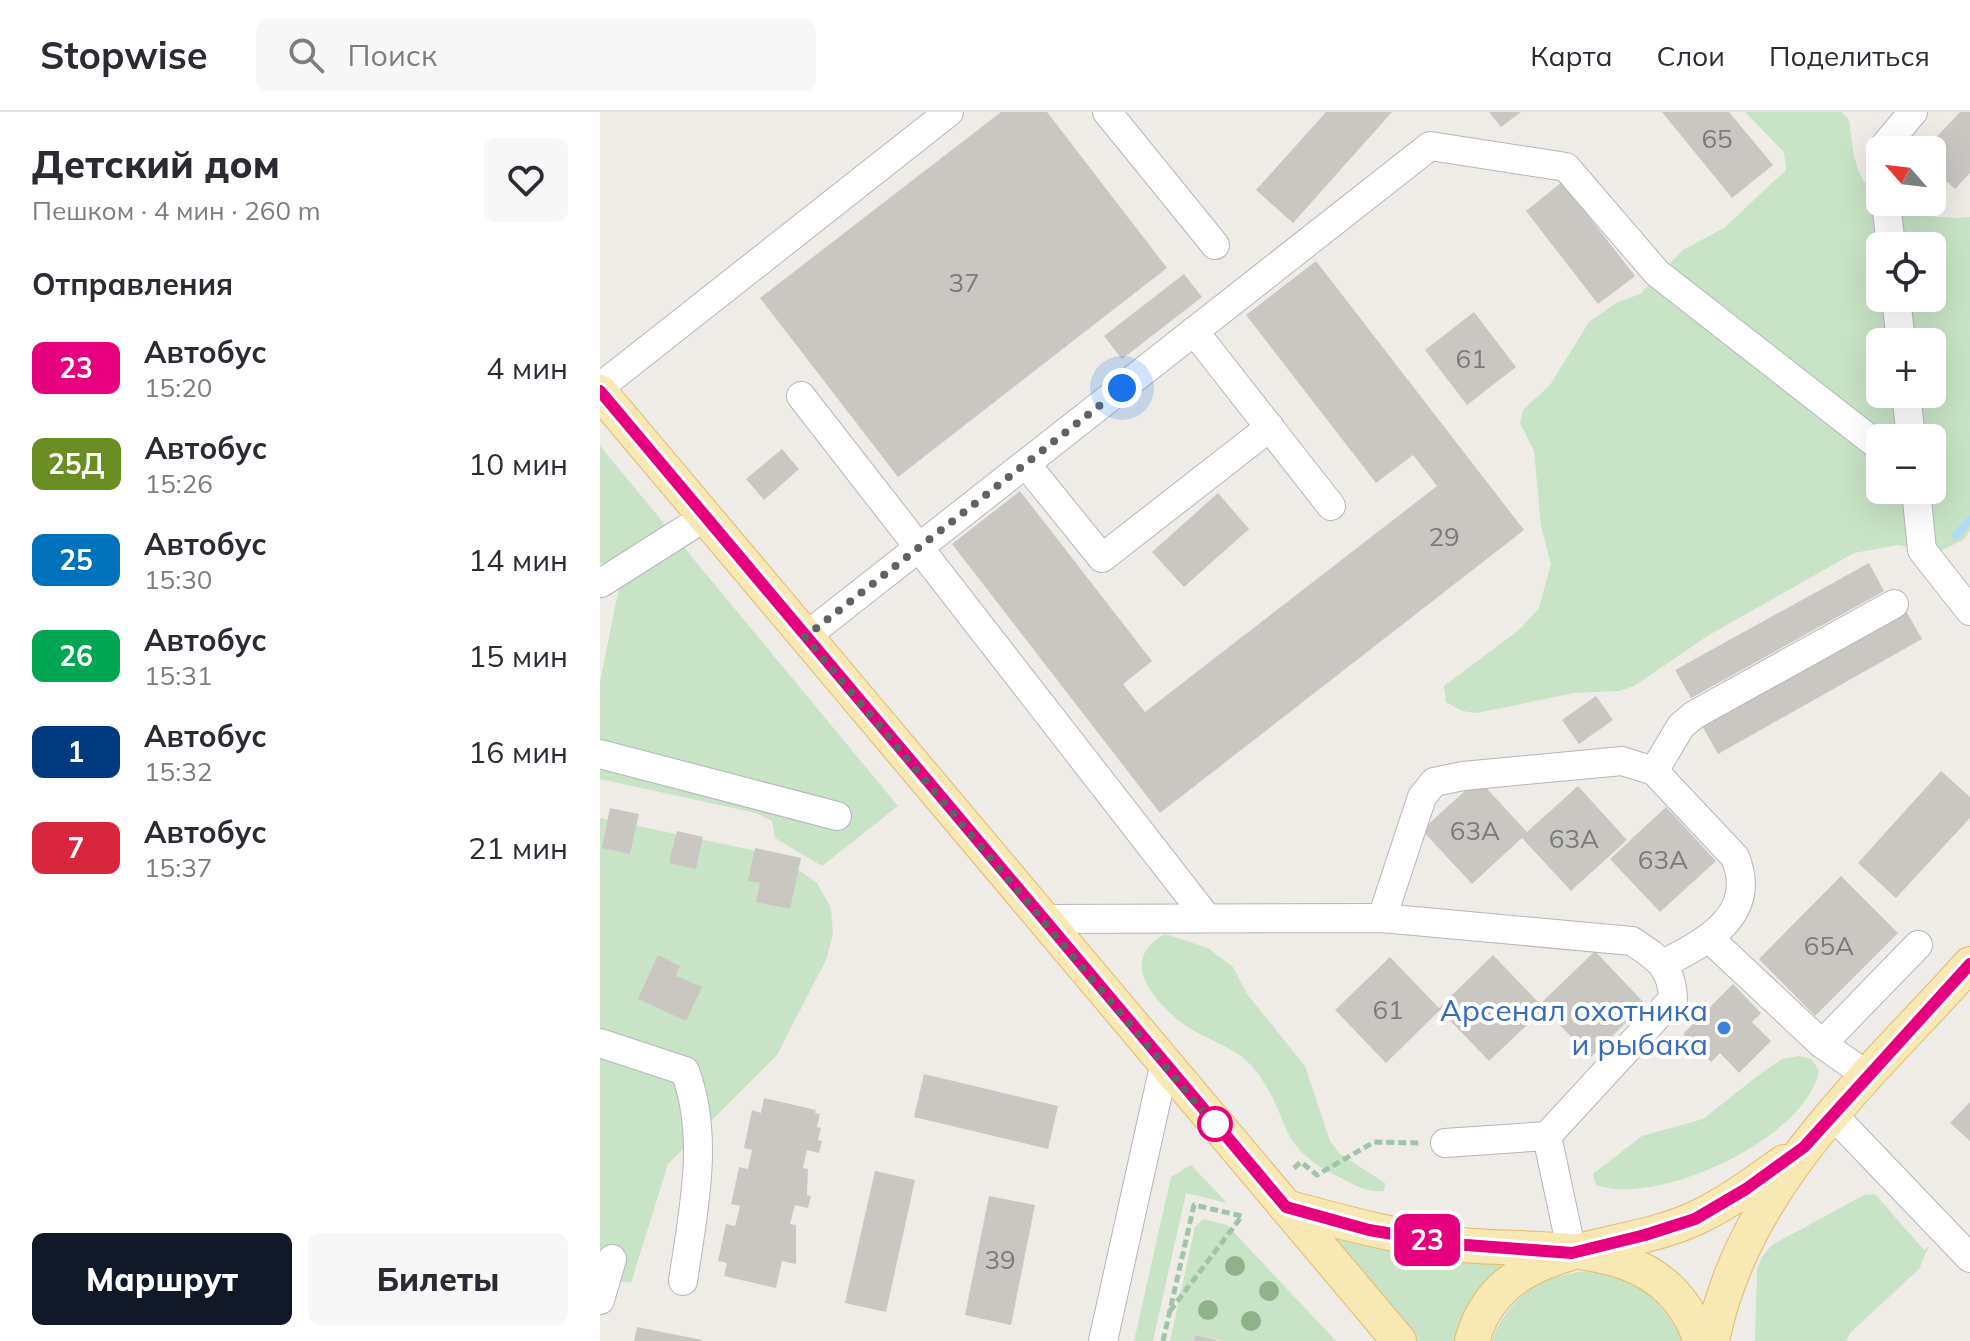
<!DOCTYPE html>
<html lang="ru">
<meta charset="utf-8">
<style>
body{margin:0;font-family:Mulish,sans-serif;background:#f7f7f7;color:#2b2b33;height:100vh;display:flex;flex-direction:column;font-size:30px;white-space:nowrap}
*{box-sizing:border-box;margin:0}
p{font-size:26px;color:#7c7c81}
.icon{flex:none;width:44px;height:44px;fill:none;stroke:currentColor;stroke-width:2;stroke-linecap:round;stroke-linejoin:round}
.map{position:relative;flex:1;overflow:hidden}
.side{display:flex;flex-direction:column;background:#fff;width:600px}
.side>*{flex:none}
.badge{padding:0 16px;border-radius:12px;font-size:28px;line-height:52px}
.needle{width:52px;rotate:298deg}
.tools{position:absolute;left:1266px;top:24px;display:grid;gap:16px}
.tools a{display:grid;place-items:center;width:80px;height:80px;border-radius:12px;background:#fff;box-shadow:0 8px 32px #0002;font-size:40px}
.you{position:absolute;width:40px;height:40px;margin:-20px;border:6px solid #fff;border-radius:50%;background:#1a73e8;box-shadow:0 0 0 12px #1a73e833}
.map>.badge{position:absolute;translate:-50% -50%;box-shadow:0 0 0 4px #fff}
h2{padding:0 32px;font-size:30px;line-height:72px}
.round{display:grid;place-items:center;flex:none;width:84px;height:84px;border-radius:12px;background:#f7f7f7}
.summary{display:flex;align-items:center;justify-content:space-between;height:136px;padding:0 32px}
h1{font-size:38px;font-weight:800;line-height:60px}
.action{display:flex;gap:16px;margin-top:auto;padding:16px 32px}
.action a{flex:1;height:92px;border-radius:12px;background:#111827;color:#fff;font-size:32px;font-weight:800;line-height:92px;text-align:center}
.action a+a{background:#f7f7f7;color:#2b2b33}
ul{padding:0;list-style:none}
li{display:flex;align-items:center;gap:24px;height:96px;padding:0 32px}
li div{flex:1}
li b{display:block;font-size:30px}
li em{font-style:normal}
li .badge{min-width:88px;font-weight:700;text-align:center}
header{display:flex;align-items:center;gap:48px;box-sizing:border-box;height:112px;padding:0 40px;background:#fff;border-bottom:2px solid #e1e1e2}
header strong{font-size:38px}
nav{display:flex;gap:44px;margin-inline-start:auto;font-size:28px}
.search{width:560px;height:72px;background:#f7f7f7;display:flex;align-items:center;gap:20px;box-sizing:border-box;padding:0 28px;border-radius:12px;color:#7c7c81;font-size:30px}
main{display:flex;flex:1;min-height:0}
.map>svg:first-child{display:block}
.green{fill:#c8e3c6;fill-rule:evenodd}
.lines{fill:none;stroke-linecap:round;stroke-linejoin:round}
.stream{stroke:#afdbf6;stroke-width:8}
.building{fill:#cac7c3}
.minor-casing{stroke:#b4b7ba;stroke-width:30}
.major-casing{stroke:#e3bb6b;stroke-width:36}
.path{stroke:#a0c4a8;stroke-width:5;stroke-dasharray:8 4;stroke-linecap:butt}
.minor{stroke:#fff;stroke-width:28}
.major{stroke:#f7e8b4;stroke-width:34}
.tree{fill:#8fb28b}
.line-casing{stroke:#fff;stroke-width:18}
.line{stroke:#e6007e;stroke-width:12}
.walk{stroke:#5e6265;stroke-width:8;stroke-dasharray:0 14.4}
.shop-dot{fill:#3f7fe0;stroke:#fff;stroke-width:3}
.stop-dot{fill:#fff;stroke:#e6007e;stroke-width:4}
.labels{text-anchor:middle;stroke-width:8;stroke-linejoin:round;paint-order:stroke}
.number-label{font-size:26px;fill:#797b7c}
.shop-label{font-size:30px;fill:#366cbe;stroke:#fff;text-anchor:end}
</style>
<header>
<strong>Stopwise</strong>
<div class="search"><svg class="icon" aria-label="search" viewBox="0 0 24 24"><circle cx="10" cy="10" r="6"/><path d="M15 15l6 6"/></svg>Поиск</div>
<nav><a>Карта</a><a>Слои</a><a>Поделиться</a></nav>
</header>
<main>
<section class="side">
<div class="summary"><div><h1>Детский дом</h1><p>Пешком · 4 мин · 260 m</p></div><a class="round"><svg class="icon" aria-label="heart" viewBox="0 0 24 24"><path d="M12 20l-8-8c-3-5 5-10 8-4 3-6 11-1 8 4z"/></svg></a></div>
<h2>Отправления</h2>
<ul>
<li><span class="badge" style="background:#e6007e;color:#fff">23</span><div><b>Автобус</b><p>15:20</p></div><em>4 мин</em></li>
<li><span class="badge" style="background:#6b8e23;color:#fff">25Д</span><div><b>Автобус</b><p>15:26</p></div><em>10 мин</em></li>
<li><span class="badge" style="background:#0072bc;color:#fff">25</span><div><b>Автобус</b><p>15:30</p></div><em>14 мин</em></li>
<li><span class="badge" style="background:#00a651;color:#fff">26</span><div><b>Автобус</b><p>15:31</p></div><em>15 мин</em></li>
<li><span class="badge" style="background:#003b80;color:#fff">1</span><div><b>Автобус</b><p>15:32</p></div><em>16 мин</em></li>
<li><span class="badge" style="background:#d7263d;color:#fff">7</span><div><b>Автобус</b><p>15:37</p></div><em>21 мин</em></li>
</ul>
<div class="action"><a>Маршрут</a><a>Билеты</a></div>
</section>
<div class="map">
<svg width="1370" height="1229" viewBox="0 0 1370 1229">
<rect width="100%" height="100%" fill="#efece7"/>
<!-- green -->
<g class="green">
<path d="M1145 0H1241L1249 8C1252 29 1253 56 1267 73 1291 101 1335 108 1370 105V419L1363 428 1334 442 1299 433 1254 441 1109 523 1034 574 1019 579 974 581 877 601 862 599 846 590 844 574 919 518 939 496 951 452 941 414 934 339 920 311 923 298 950 273 989 210 1016 191 1040 182 1083 138 1124 116 1186 58 1184 40ZM1280 134H1332V186H1280ZM1280 230H1332V282H1280ZM1280 326H1332V378H1280Z"/>
<polygon points="0,334 298,694 222,754 175,726 172,709 156,701 0,667 0,570 23,456 0,451"/>
<polygon points="0,706 152,738 192,753 217,771 231,796 233,822 226,848 177,943 68,1052 31,1171 0,1166"/>
<path d="M565 822 608 836 633 855 647 882 705 954 730 1029 740 1042 785 1071 784 1079C766 1081 755 1073 739 1065 671 1031 694 1007 655 958 636 933 602 928 578 908 549 883 520 847 565 822Z"/>
<path d="M1199 944 1212 947 1219 959C1206 1027 1057 1095 996 1073L993 1062 1042 1024 1103 1007 1160 962 1182 947Z"/>
<polygon points="591,1053 627,1091 586,1081 553,1229 534,1229 571,1065"/>
<polygon points="1275,1082 1324,1138 1329,1134 1319,1157 1250,1221 1246,1229 1155,1229 1157,1158 1162,1145 1172,1133 1264,1083"/>
<polygon points="603,1107 627,1113 736,1229 623,1229 596,1223 594,1229 570,1229 595,1115"/>
<polygon points="714,1113 928,1146 863,1229 812,1229"/>
<path d="M989 1159C1035 1161 1064 1191 1083 1229H891C909 1185 942 1162 989 1159Z"/>
</g>
<g class="lines">
<!-- stream -->
<polyline class="stream" points="1356,423 1370,408"/>
</g>
<!-- building -->
<g class="building">
<polygon points="401,0 447,0 567,156 298,365 160,186"/>
<polygon points="726,0 792,0 693,111 656,78"/>
<polygon points="889,0 921,0 901,15"/>
<polygon points="1062,0 1129,0 1173,53 1132,86"/>
<polygon points="1360,0 1370,0 1370,61 1355,77 1332,56 1332,38 1324,38"/>
<polygon points="962,70 1035,164 998,192 926,99"/>
<polygon points="716,149 924,418 560,701 352,432 420,379 552,549 523,572 545,600 837,374 813,343 776,371 646,203"/>
<polygon points="584,162 602,185 522,247 504,224"/>
<polygon points="874,200 916,255 867,293 825,238"/>
<polygon points="182,337 199,357 164,388 146,367"/>
<polygon points="618,381 649,417 584,475 552,440"/>
<polygon points="1269,451 1284,479 1091,586 1075,558"/>
<polygon points="1305,497 1322,527 1118,642 1101,612"/>
<polygon points="996,584 1013,608 979,632 962,608"/>
<polygon points="1341,659 1370,685 1370,706 1296,786 1258,751"/>
<polygon points="878,667 927,720 978,674 1027,728 971,779 922,726 872,772 822,718"/>
<polygon points="1066,695 1116,749 1060,800 1010,747"/>
<polygon points="10,696 39,702 30,742 2,736"/>
<polygon points="77,719 103,725 96,757 69,751"/>
<polygon points="155,736 201,746 190,797 156,790 160,771 148,769"/>
<polygon points="1241,764 1298,821 1215,904 1159,847"/>
<polygon points="995,839 1045,892 991,945 944,897 889,949 840,898 786,951 735,898 790,845 839,896 893,843 940,892"/>
<polygon points="58,843 80,854 76,864 102,875 86,909 38,887"/>
<polygon points="1133,872 1161,901 1152,910 1171,929 1139,961 1120,941 1111,950 1083,922"/>
<polygon points="324,962 458,994 448,1037 314,1005"/>
<polygon points="164,986 216,998 215,1001 220,1002 217,1015 221,1016 218,1028 222,1029 219,1041 207,1038 203,1056 208,1057 207,1083 211,1084 208,1096 195,1093 190,1112 196,1113 196,1152 182,1149 176,1176 124,1164 127,1151 118,1149 126,1112 135,1114 140,1094 131,1092 139,1055 148,1057 152,1038 144,1036 152,998 161,1001"/>
<polygon points="1370,990 1370,1029 1350,1011"/>
<polygon points="275,1059 315,1068 286,1200 245,1191"/>
<polygon points="389,1084 435,1093 411,1213 365,1203"/>
<polygon points="37,1215 102,1228 102,1229 34,1229"/>
<polygon points="595,1223 616,1228 616,1229 594,1229"/>
</g>
<g class="lines">
<defs>
<g id="minor">
<polyline points="507,0 615,133"/>
<polyline points="1281,38 1313,0"/>
<polyline points="1286,90 1291,134"/>
<polyline points="1296,186 1301,230"/>
<polyline points="594,219 731,394"/>
<polyline points="0,275 349,0"/>
<polyline points="1306,282 1311,326"/>
<polyline points="201,284 607,806"/>
<polyline points="426,352 502,446 670,315"/>
<polyline points="1316,378 1322,438 1370,499"/>
<polyline points="1,471 105,405"/>
<polyline points="205,525 830,34 966,55 1057,161 1280,335"/>
<polyline points="0,642 237,704"/>
<polyline points="1054,659 1081,614 1094,603 1294,492"/>
<path d="M782 806 822 685 834 670 863 664 1022 649 1054 659 1135 745C1158 802 1108 829 1065 851"/>
<path d="M441 807 782 806 1032 829C1057 846 1072 854 1073 887L947 1024 845 1031"/>
<polyline points="1111,828 1222,932 1268,964"/>
<path d="M0 931 85 959C110 1026 93 1100 83 1169"/>
<polyline points="1222,932 1318,833"/>
<polyline points="1233,1003 1370,1146"/>
<polyline points="947,1024 972,1141"/>
<polyline points="0,1188 12,1147"/>
<polyline points="503,1229 564,954"/>
</g>
<g id="major">
<polyline points="0,280 799,1229"/>
<path d="M686 1095C741 1110 796 1125 853 1132 946 1143 1063 1118 1101 1229"/>
<path d="M872 1229C900 1126 1018 1143 1096 1106 1128 1091 1156 1070 1184 1050"/>
<path d="M1112 1229C1143 1072 1267 967 1370 852"/>
</g>
</defs>
<!-- minor casing -->
<use href="#minor" class="minor-casing"/>
<!-- major casing -->
<use href="#major" class="major-casing"/>
<!-- path -->
<g class="path">
<polyline points="694,1056 701,1050 717,1063 774,1030 820,1031"/>
<polyline points="563,1229 594,1093 642,1104 570,1199"/>
</g>
<!-- minor -->
<use href="#minor" class="minor"/>
<!-- major -->
<use href="#major" class="major"/>
</g>
<!-- trees -->
<g class="tree">
<circle cx="635" cy="1154" r="10"/>
<circle cx="669" cy="1179" r="10"/>
<circle cx="608" cy="1198" r="10"/>
<circle cx="651" cy="1209" r="10"/>
</g>
<g class="lines">
<defs>
<polyline id="line" points="0,279 686,1095 769,1118 853,1132 972,1141 1045,1123 1095,1107 1146,1077 1204,1035 1370,852"/>
</defs>
<!-- line casing -->
<use href="#line" class="line-casing"/>
<!-- line -->
<use href="#line" class="line"/>
<!-- walk -->
<polyline class="walk" points="522,276 205,525 617,1016 615,1012"/>
</g>
<!-- markers -->
<circle class="shop-dot" cx="1124" cy="916" r="8"/>
<circle class="stop-dot" cx="615" cy="1012" r="16"/>
<g class="labels">
<!-- number labels -->
<g class="number-label">
<text x="1117" y="36">65</text>
<text x="364" y="180">37</text>
<text x="871" y="256">61</text>
<text x="844" y="434">29</text>
<text x="875" y="728">63А</text>
<text x="974" y="736">63А</text>
<text x="1063" y="757">63А</text>
<text x="1229" y="843">65А</text>
<text x="788" y="907">61</text>
<text x="400" y="1157">39</text>
</g>
<!-- shop labels -->
<g class="shop-label">
<text x="1108" y="909">Арсенал охотника<tspan x="1108" dy="34">и рыбака</tspan></text>
</g>
</g>
</svg>
<div class="tools">
<a><svg class="needle" viewBox="-14 -14 28 28"><path d="M0-13l5 13h-10z" fill="#e53935"/><path d="M0 13l5-13h-10z" fill="#7c7c81"/></svg></a>
<a><svg class="icon" aria-label="locate" viewBox="0 0 24 24"><circle cx="12" cy="12" r="6"/><path d="M12 2v4M12 18v4M2 12h4M18 12h4"/></svg></a>
<a>+</a>
<a>−</a>
</div>
<div class="you" style="left:522px;top:276px"></div>
<b class="badge" style="left:827px;top:1128px;background:#e6007e;color:#fff">23</b>
</div>
</main>
